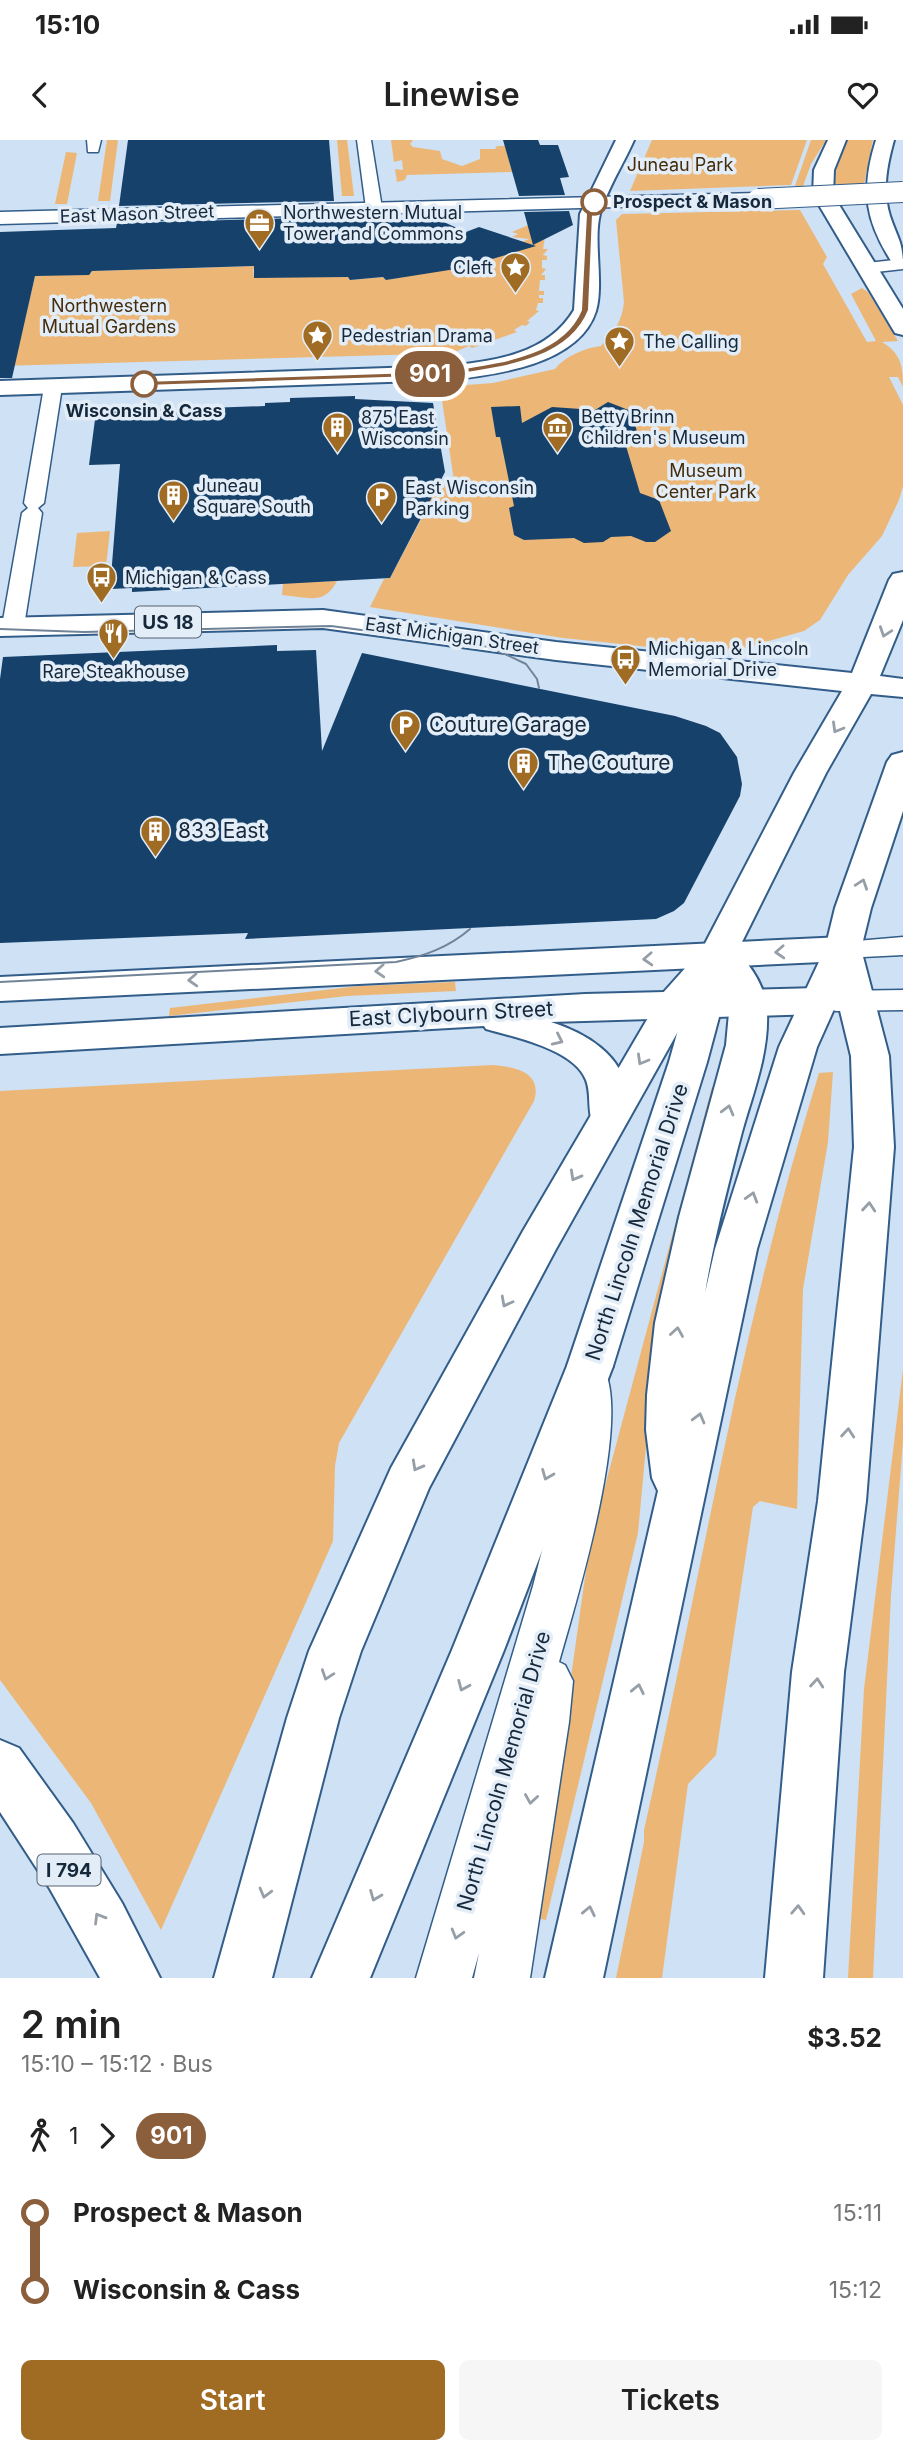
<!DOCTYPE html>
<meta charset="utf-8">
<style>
body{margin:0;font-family:Inter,sans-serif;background:#f6f6f6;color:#222;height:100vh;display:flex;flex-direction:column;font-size:26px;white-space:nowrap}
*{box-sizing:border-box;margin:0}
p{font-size:23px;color:#767676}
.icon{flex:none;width:38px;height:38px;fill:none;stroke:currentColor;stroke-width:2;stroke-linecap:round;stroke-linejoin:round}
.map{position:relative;height:1838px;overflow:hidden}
.side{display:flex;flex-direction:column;background:#fff;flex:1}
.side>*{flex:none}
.badge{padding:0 14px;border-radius:23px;font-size:24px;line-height:46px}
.map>.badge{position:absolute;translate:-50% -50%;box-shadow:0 0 0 4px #fff}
.legs{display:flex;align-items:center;gap:10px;height:77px;padding:0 21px;font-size:23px}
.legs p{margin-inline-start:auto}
.summary{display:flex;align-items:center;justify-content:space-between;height:119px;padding:0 21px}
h1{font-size:38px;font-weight:600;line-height:52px}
.action{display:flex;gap:14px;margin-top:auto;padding:14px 21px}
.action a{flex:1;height:80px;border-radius:10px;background:#a06c24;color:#fff;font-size:28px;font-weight:600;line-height:80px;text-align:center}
.action a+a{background:#f6f6f6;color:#222}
ul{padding:0 21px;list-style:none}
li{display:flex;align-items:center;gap:24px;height:77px;font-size:26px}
li i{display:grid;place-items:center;width:10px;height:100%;margin:0 9px;background:currentColor}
li i::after{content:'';width:18px;height:18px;margin:-9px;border:5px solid;border-radius:50%;background:#fff}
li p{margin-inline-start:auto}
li:first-child i{background:linear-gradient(#0000 50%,currentColor 0)}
li:last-child i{background:linear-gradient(currentColor 50%,#0000 0)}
.status{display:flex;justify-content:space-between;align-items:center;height:49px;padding:0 35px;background:#fff;direction:ltr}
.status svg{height:19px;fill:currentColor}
header{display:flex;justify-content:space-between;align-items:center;height:91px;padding:0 21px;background:#fff;font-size:32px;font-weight:600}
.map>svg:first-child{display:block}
.green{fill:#ecb776}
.building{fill:#16416b}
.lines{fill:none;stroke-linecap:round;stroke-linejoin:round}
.minor-casing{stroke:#335d89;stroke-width:3}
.tertiary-casing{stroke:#335d89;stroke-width:3}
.secondary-casing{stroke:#335d89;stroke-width:4}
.primary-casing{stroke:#335d89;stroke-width:4}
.motorway-casing{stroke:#335d89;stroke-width:4}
.minor{fill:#fff;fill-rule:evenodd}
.tertiary{fill:#fff;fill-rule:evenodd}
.secondary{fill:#fff;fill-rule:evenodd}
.primary{fill:#fff;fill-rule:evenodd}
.motorway{fill:#fff;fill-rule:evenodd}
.tram{stroke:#718497;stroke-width:2}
.tertiary-bridge-casing{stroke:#335d89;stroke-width:22;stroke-linecap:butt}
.tertiary-bridge{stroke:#fff;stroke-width:20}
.oneway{stroke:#969ea7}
.line-1{fill:#8b5e3c;stroke:#fff;stroke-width:2}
.stop-1-dot{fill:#fff;stroke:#8b5e3c;stroke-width:3.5}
.labels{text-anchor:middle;stroke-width:7;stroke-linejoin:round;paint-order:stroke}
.far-park-label{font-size:18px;fill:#452c0b;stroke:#e3edf7}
.far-stop-label{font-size:18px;font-weight:bold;fill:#16283b;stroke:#e3edf7;text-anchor:start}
.far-poi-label{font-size:18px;fill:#16283b;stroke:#e3edf7;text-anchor:start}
.far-street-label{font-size:18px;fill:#16283b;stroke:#e3edf7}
.shield{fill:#e3edf7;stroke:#546373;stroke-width:2}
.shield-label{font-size:19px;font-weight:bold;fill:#16283b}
.poi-label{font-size:21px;fill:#16283b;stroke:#e3edf7;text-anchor:start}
.street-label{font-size:21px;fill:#16283b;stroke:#e3edf7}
</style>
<div class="status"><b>15:10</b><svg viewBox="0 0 49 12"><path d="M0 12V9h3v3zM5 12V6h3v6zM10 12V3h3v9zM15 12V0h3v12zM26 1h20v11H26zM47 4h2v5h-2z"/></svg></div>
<header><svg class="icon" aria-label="back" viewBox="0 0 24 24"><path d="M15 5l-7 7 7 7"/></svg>Linewise<svg class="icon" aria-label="heart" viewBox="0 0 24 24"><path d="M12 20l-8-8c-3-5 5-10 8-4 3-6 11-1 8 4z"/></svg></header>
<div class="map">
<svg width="903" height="1838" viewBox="0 0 903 1838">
<rect width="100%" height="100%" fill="#cee1f5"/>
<!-- green -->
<g class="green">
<polygon points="107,0 118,0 110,61 98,61"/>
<polygon points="337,0 347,0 354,56 342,56"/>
<polygon points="391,0 413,0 410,4 413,7 440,11 442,19 462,26 480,19 480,9 495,9 497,6 505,6 512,32 407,35 405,40 397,42 395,29 403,30 402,20 394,22"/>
<polygon points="652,0 807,0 791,45 630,51"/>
<polygon points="811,0 826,0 811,24 803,46 795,46"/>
<polygon points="848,0 873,0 864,44 835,44 837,22"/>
<polygon points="66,12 77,13 67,64 55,64"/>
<path d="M800 70 827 117 823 124 867 202 876 201 851 154 862 148 868 152 898 201 882 202C902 214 903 228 903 247L898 237H889L903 265V346L899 360 882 396 848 435 820 480 804 491 731 512 707 513 563 498 370 467 384 439 390 438 424 374 337 362 439 341H454L440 247 493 243 555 229C565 216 585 208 601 206 614 192 622 182 624 162L616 80 622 74Z"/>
<path d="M540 80 545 97 543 109H548L543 115 547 116V120H542V128L546 129 541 135H545V140H540L539 151H544V155H539V158H543V163H538L536 170 539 171 527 181 530 182 526 186 522 185 514 190 517 192 472 208 469 206 457 211 426 214 0 226V215L15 202 20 201 36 132 91 133 92 131 256 126 253 130 254 137 347 135 350 140 385 137 386 140C435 132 483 118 529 99L512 97 518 94 512 92Z"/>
<polygon points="110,391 106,426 73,427 77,393"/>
<path d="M337 441C324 466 308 457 282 455L283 443Z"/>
<polygon points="455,842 456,851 347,856 169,876 170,868 359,846"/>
<path d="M493 925C515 927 543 932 534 961L339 1303 335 1326 333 1401 161 1790 91 1663 0 1540V951Z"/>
<path d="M833 932 828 1002 803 1149 797 1369 760 1361 753 1367 716 1615 688 1644 662 1838H616L644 1702V1690C701 1437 742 1180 819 933Z"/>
<polygon points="712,947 717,949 655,1210 638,1393 546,1780 537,1778 590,1402"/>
<polygon points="903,1229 903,1301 891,1455 873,1838 848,1838 864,1549"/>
</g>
<!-- building -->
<g class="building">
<polygon points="128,0 329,0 334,61 119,66"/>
<polygon points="503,0 538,0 540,5 558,5 569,37 560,38 565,55 519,56"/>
<polygon points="569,71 573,85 533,105 524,72"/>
<polygon points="336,77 336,82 437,79 466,92 479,87 536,106 462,128 386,140 383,137 350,140 348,137 254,138 254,126 92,131 89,135 35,136 12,238 0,238 0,92 116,88 117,83"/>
<polygon points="355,256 355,259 433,263 445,332 390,438 132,452 132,448 110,449 120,324 89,325 96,272 265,266 265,263 290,262 290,258"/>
<polygon points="608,262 631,271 639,298 626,306 640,353 659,360 671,391 655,402 646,402 631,396 611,397 603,402 584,403 574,398 524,400 514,395 509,368 514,366 500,297 496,297 491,267 520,266 522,283 552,267 595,270"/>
<polygon points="277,505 277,511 316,510 322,611 362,513 675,576 706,586 720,593 737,617 742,644 740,656 684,763 674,771 656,779 245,799 248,793 0,803 0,539 3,517"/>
</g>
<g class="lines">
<defs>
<g id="minor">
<polygon points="87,0 101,0 98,12 88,12"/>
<polygon points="357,0 371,0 382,68 380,71 368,71 366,68"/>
<polygon points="903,119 903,129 867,133 859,128 867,123"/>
<polygon points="53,241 62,247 44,363 38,368 42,373 24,486 21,491 5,491 2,486 22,373 28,368 24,363 44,247"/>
<polygon points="903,797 903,815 843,818 833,815 829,809 833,803"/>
<polygon points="903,850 903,870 836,871 826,868 822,861 826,854 836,851"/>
</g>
<g id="tertiary">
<polygon points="758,53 768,59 765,63 0,84 0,72"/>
<path d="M589 1224 604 1229C631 1283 576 1462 559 1522L565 1525 573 1541 569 1582 530 1838H474L479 1813 472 1838H416L533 1446 564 1324 567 1242 574 1229Z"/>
</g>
<g id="secondary">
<path d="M616 0H634C624 23 607 49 600 74 593 101 604 144 596 171 579 225 495 235 447 240L0 255V241L447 226C494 221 547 215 574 170L580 74Z"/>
<polygon points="843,797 856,801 861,809 856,817 843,821 0,861 0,837"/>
<path d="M818 848 831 852 837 861 831 870 818 874 551 882C586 893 623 915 628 955 629 968 629 976 623 987L609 991 595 987C586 972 592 956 586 940 574 909 514 897 486 889L484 886 0 914V888L585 854Z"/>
</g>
<g id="primary">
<polygon points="828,0 846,0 834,30 833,55 903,169 903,195 895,193 892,188 813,55 814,30"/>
<path d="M876 0H894C887 25 882 50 890 76 898 100 903 101 903 128L895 127C865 82 860 51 876 0Z"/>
<path d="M903 432V480L880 536 903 539V557L871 554 826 633 737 812C753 828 766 849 767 872 769 913 753 953 742 992 728 1045 714 1099 705 1153L715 1109 779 907 825 809 835 768 887 622 892 615 903 612V671L871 768 861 809 817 907 757 1109 603 1838H545L658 1351 652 1338 646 1290 647 1255 655 1183 679 1077 726 905 729 873 726 851 707 922 613 1226 606 1239 590 1244 574 1239 567 1226 669 922 699 815 794 633 842 551 556 520 323 488 0 496V478L323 470 556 502 852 533 889 440 893 434Z"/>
</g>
<g id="motorway">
<polygon points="843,797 856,801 861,809 889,916 894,1007 866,1361 844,1532 823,1838 765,1838 792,1532 818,1361 854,1007 851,916 825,809 830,801"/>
<polygon points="717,803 730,807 735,815 690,870 556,1109 429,1348 361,1511 339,1578 272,1838 214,1838 287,1578 309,1511 391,1328 523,1091 662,854 704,807"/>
<polygon points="590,1208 606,1213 613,1226 504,1510 370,1838 312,1838 452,1510 567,1226 574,1213"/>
<polygon points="0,1600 19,1608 73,1683 122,1763 160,1838 100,1838 50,1749 0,1672"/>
</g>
</defs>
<!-- minor casing -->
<use href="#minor" class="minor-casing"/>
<!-- tertiary casing -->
<use href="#tertiary" class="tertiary-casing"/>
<!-- secondary casing -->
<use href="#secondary" class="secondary-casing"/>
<!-- primary casing -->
<use href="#primary" class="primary-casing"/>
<!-- motorway casing -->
<use href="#motorway" class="motorway-casing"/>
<!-- minor -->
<use href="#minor" class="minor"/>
<!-- tertiary -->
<use href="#tertiary" class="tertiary"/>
<!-- secondary -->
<use href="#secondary" class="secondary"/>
<!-- primary -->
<use href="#primary" class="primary"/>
<!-- motorway -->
<use href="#motorway" class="motorway"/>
<!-- tram -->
<g class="tram">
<polyline points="0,489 84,492 331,486 490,507 526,524 537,539 539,548"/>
<path d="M0 842 396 822C424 816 448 808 470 789"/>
</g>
<defs>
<polyline id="tertiary-bridge" points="758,59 903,52"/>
</defs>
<!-- tertiary-bridge casing -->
<use href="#tertiary-bridge" class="tertiary-bridge-casing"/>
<!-- tertiary-bridge -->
<use href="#tertiary-bridge" class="tertiary-bridge"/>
</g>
<!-- one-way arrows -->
<defs><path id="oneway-chevron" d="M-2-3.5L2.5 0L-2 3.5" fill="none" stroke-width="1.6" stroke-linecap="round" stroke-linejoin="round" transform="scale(1.75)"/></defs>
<g class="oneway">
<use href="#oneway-chevron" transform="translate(885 492) rotate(109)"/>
<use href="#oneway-chevron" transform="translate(837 588) rotate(120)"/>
<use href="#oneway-chevron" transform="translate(862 744) rotate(-71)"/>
<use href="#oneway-chevron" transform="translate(780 812) rotate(177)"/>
<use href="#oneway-chevron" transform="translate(648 819) rotate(177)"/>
<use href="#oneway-chevron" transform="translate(380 831) rotate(177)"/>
<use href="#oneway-chevron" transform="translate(193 840) rotate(177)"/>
<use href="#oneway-chevron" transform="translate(558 900) rotate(25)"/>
<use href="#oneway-chevron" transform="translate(642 920) rotate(120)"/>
<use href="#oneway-chevron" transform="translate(728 970) rotate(-75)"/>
<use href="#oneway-chevron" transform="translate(575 1036) rotate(119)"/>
<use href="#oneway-chevron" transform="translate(752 1057) rotate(-73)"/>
<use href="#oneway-chevron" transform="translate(869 1067) rotate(-85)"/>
<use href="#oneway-chevron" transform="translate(506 1162) rotate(118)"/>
<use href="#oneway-chevron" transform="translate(677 1192) rotate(-81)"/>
<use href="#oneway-chevron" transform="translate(699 1278) rotate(-75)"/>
<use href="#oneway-chevron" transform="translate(848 1293) rotate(-85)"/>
<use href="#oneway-chevron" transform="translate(417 1326) rotate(119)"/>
<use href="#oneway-chevron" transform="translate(547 1335) rotate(112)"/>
<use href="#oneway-chevron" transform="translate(327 1535) rotate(109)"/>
<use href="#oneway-chevron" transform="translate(817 1543) rotate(-85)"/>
<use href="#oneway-chevron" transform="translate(463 1546) rotate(113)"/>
<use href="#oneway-chevron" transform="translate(638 1549) rotate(-78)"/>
<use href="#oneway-chevron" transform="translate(531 1659) rotate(99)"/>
<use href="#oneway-chevron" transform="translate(265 1753) rotate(105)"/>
<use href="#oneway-chevron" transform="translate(375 1756) rotate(112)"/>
<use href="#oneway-chevron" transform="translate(798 1770) rotate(-87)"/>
<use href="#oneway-chevron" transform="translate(589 1771) rotate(-78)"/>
<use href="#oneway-chevron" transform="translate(99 1778) rotate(-121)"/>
<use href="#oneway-chevron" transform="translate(457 1794) rotate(106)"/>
</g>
<!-- line-1 -->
<path class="line-1" d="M592 61 598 62 593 74 589 170C568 223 495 228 447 236L144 246 140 244 144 241 447 231C492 223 561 218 581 170L586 74Z"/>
<!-- icons -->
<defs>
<symbol id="office-pin" viewBox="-11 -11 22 30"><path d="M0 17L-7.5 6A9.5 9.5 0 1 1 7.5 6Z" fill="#a06c24" stroke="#e3edf7"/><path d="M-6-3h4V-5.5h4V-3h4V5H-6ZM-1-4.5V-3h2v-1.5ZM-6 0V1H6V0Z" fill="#fff"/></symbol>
<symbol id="sight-pin" viewBox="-11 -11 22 30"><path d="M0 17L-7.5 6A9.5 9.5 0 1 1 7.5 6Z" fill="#a06c24" stroke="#e3edf7"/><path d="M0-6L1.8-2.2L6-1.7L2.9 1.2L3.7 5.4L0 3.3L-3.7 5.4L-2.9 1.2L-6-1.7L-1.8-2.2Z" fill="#fff"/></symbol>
<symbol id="museum-pin" viewBox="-11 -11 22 30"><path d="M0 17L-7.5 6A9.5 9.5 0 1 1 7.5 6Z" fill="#a06c24" stroke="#e3edf7"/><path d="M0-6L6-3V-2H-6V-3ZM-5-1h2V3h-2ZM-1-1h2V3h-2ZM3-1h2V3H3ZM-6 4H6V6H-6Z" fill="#fff"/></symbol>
<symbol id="building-pin" viewBox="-11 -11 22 30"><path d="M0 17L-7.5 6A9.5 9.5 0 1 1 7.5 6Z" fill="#a06c24" stroke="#e3edf7"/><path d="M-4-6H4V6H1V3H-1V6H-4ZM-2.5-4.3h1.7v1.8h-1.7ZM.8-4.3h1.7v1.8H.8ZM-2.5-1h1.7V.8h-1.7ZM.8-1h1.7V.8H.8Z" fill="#fff"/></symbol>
<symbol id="parking-pin" viewBox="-11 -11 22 30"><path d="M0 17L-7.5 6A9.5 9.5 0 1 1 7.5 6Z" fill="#a06c24" stroke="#e3edf7"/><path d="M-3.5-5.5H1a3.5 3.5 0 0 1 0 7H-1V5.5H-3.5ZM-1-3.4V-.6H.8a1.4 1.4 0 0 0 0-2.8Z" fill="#fff"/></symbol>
<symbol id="bus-pin" viewBox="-11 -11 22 30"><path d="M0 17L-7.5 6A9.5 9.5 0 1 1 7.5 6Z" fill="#a06c24" stroke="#e3edf7"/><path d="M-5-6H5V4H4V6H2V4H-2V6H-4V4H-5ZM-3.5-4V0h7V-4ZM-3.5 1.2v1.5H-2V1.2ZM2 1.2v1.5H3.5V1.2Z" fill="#fff"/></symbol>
<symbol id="restaurant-pin" viewBox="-11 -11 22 30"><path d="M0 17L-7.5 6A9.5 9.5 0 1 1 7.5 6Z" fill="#a06c24" stroke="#e3edf7"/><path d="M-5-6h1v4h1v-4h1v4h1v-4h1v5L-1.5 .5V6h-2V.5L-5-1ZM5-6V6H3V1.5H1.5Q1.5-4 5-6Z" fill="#fff"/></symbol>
</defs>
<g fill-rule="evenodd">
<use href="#office-pin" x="242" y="66" width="35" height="47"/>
<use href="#sight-pin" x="498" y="110" width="35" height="47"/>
<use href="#sight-pin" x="300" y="178" width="35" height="47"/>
<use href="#sight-pin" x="602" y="184" width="35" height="47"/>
<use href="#museum-pin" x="540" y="270" width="35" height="47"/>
<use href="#building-pin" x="320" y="270" width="35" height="47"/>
<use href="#building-pin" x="156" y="338" width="35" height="47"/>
<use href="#parking-pin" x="364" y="340" width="35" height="47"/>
<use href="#bus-pin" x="84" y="420" width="35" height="47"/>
<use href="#restaurant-pin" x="96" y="476" width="35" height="47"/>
<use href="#bus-pin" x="608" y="502" width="35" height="47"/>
<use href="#parking-pin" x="388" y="568" width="35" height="47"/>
<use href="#building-pin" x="506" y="606" width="35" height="47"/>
<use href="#building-pin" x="138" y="674" width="35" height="47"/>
</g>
<!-- markers -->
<g class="stop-1-dot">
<circle cx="594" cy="62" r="12"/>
<circle cx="144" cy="244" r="12"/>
</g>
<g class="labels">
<!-- far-park labels -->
<g class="far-park-label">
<text x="680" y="31">Juneau Park</text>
<text x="109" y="172">Northwestern<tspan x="109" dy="21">Mutual Gardens</tspan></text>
<text x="706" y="337">Museum<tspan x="706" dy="21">Center Park</tspan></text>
</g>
<!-- far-stop labels -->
<g class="far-stop-label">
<text x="613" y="68">Prospect &amp; Mason</text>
<text x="144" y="277" text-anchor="middle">Wisconsin &amp; Cass</text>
</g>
<!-- far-poi labels -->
<g class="far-poi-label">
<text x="283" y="79">Northwestern Mutual<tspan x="283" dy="21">Tower and Commons</tspan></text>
<text x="493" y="134" text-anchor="end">Cleft</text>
<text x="341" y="202">Pedestrian Drama</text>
<text x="643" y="208">The Calling</text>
<text x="581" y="283">Betty Brinn<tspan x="581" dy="21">Children's Museum</tspan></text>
<text x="361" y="284">875 East<tspan x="361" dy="21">Wisconsin</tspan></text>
<text x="196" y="352">Juneau<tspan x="196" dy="21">Square South</tspan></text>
<text x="405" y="354">East Wisconsin<tspan x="405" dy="21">Parking</tspan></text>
<text x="125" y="444">Michigan &amp; Cass</text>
<text x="648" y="515">Michigan &amp; Lincoln<tspan x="648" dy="21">Memorial Drive</tspan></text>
<text x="114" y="538" text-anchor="middle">Rare Steakhouse</text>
</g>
<!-- far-street labels -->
<g class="far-street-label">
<text transform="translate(137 74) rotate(-2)" y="6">East Mason Street</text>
<text transform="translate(452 496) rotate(8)" y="6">East Michigan Street</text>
</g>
<!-- shield labels -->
<g class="shield">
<rect x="135" y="466.5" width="66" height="31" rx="5"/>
<rect x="37.5" y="1714.5" width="63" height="31" rx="5"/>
</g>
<g class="shield-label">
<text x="168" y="489">US 18</text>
<text x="69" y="1737">I 794</text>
</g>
<!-- poi labels -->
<g class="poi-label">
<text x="429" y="592">Couture Garage</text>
<text x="547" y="630">The Couture</text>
<text x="178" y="698">833 East</text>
</g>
<!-- street labels -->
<g class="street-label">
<text transform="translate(451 874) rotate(-3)" y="7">East Clybourn Street</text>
<text transform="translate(637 1082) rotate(-72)" y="7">North Lincoln Memorial Drive</text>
<text transform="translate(504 1631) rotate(-74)" y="7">North Lincoln Memorial Drive</text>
</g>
</g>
</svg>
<b class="badge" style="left:430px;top:234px;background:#8b5e3c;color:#fff">901</b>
</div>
<section class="side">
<div class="summary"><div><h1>2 min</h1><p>15:10 – 15:12 · Bus</p></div><b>$3.52</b></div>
<div class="legs"><svg class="icon" aria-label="walk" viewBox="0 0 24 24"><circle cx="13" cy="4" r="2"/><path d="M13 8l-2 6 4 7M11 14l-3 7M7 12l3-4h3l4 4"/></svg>1<svg class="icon" aria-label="forward" viewBox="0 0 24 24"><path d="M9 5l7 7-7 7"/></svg><b class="badge" style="background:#8b5e3c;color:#fff">901</b></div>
<ul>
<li><i style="color:#8b5e3c"></i><b>Prospect &amp; Mason</b><p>15:11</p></li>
<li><i style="color:#8b5e3c"></i><b>Wisconsin &amp; Cass</b><p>15:12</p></li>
</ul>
<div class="action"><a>Start</a><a>Tickets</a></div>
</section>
